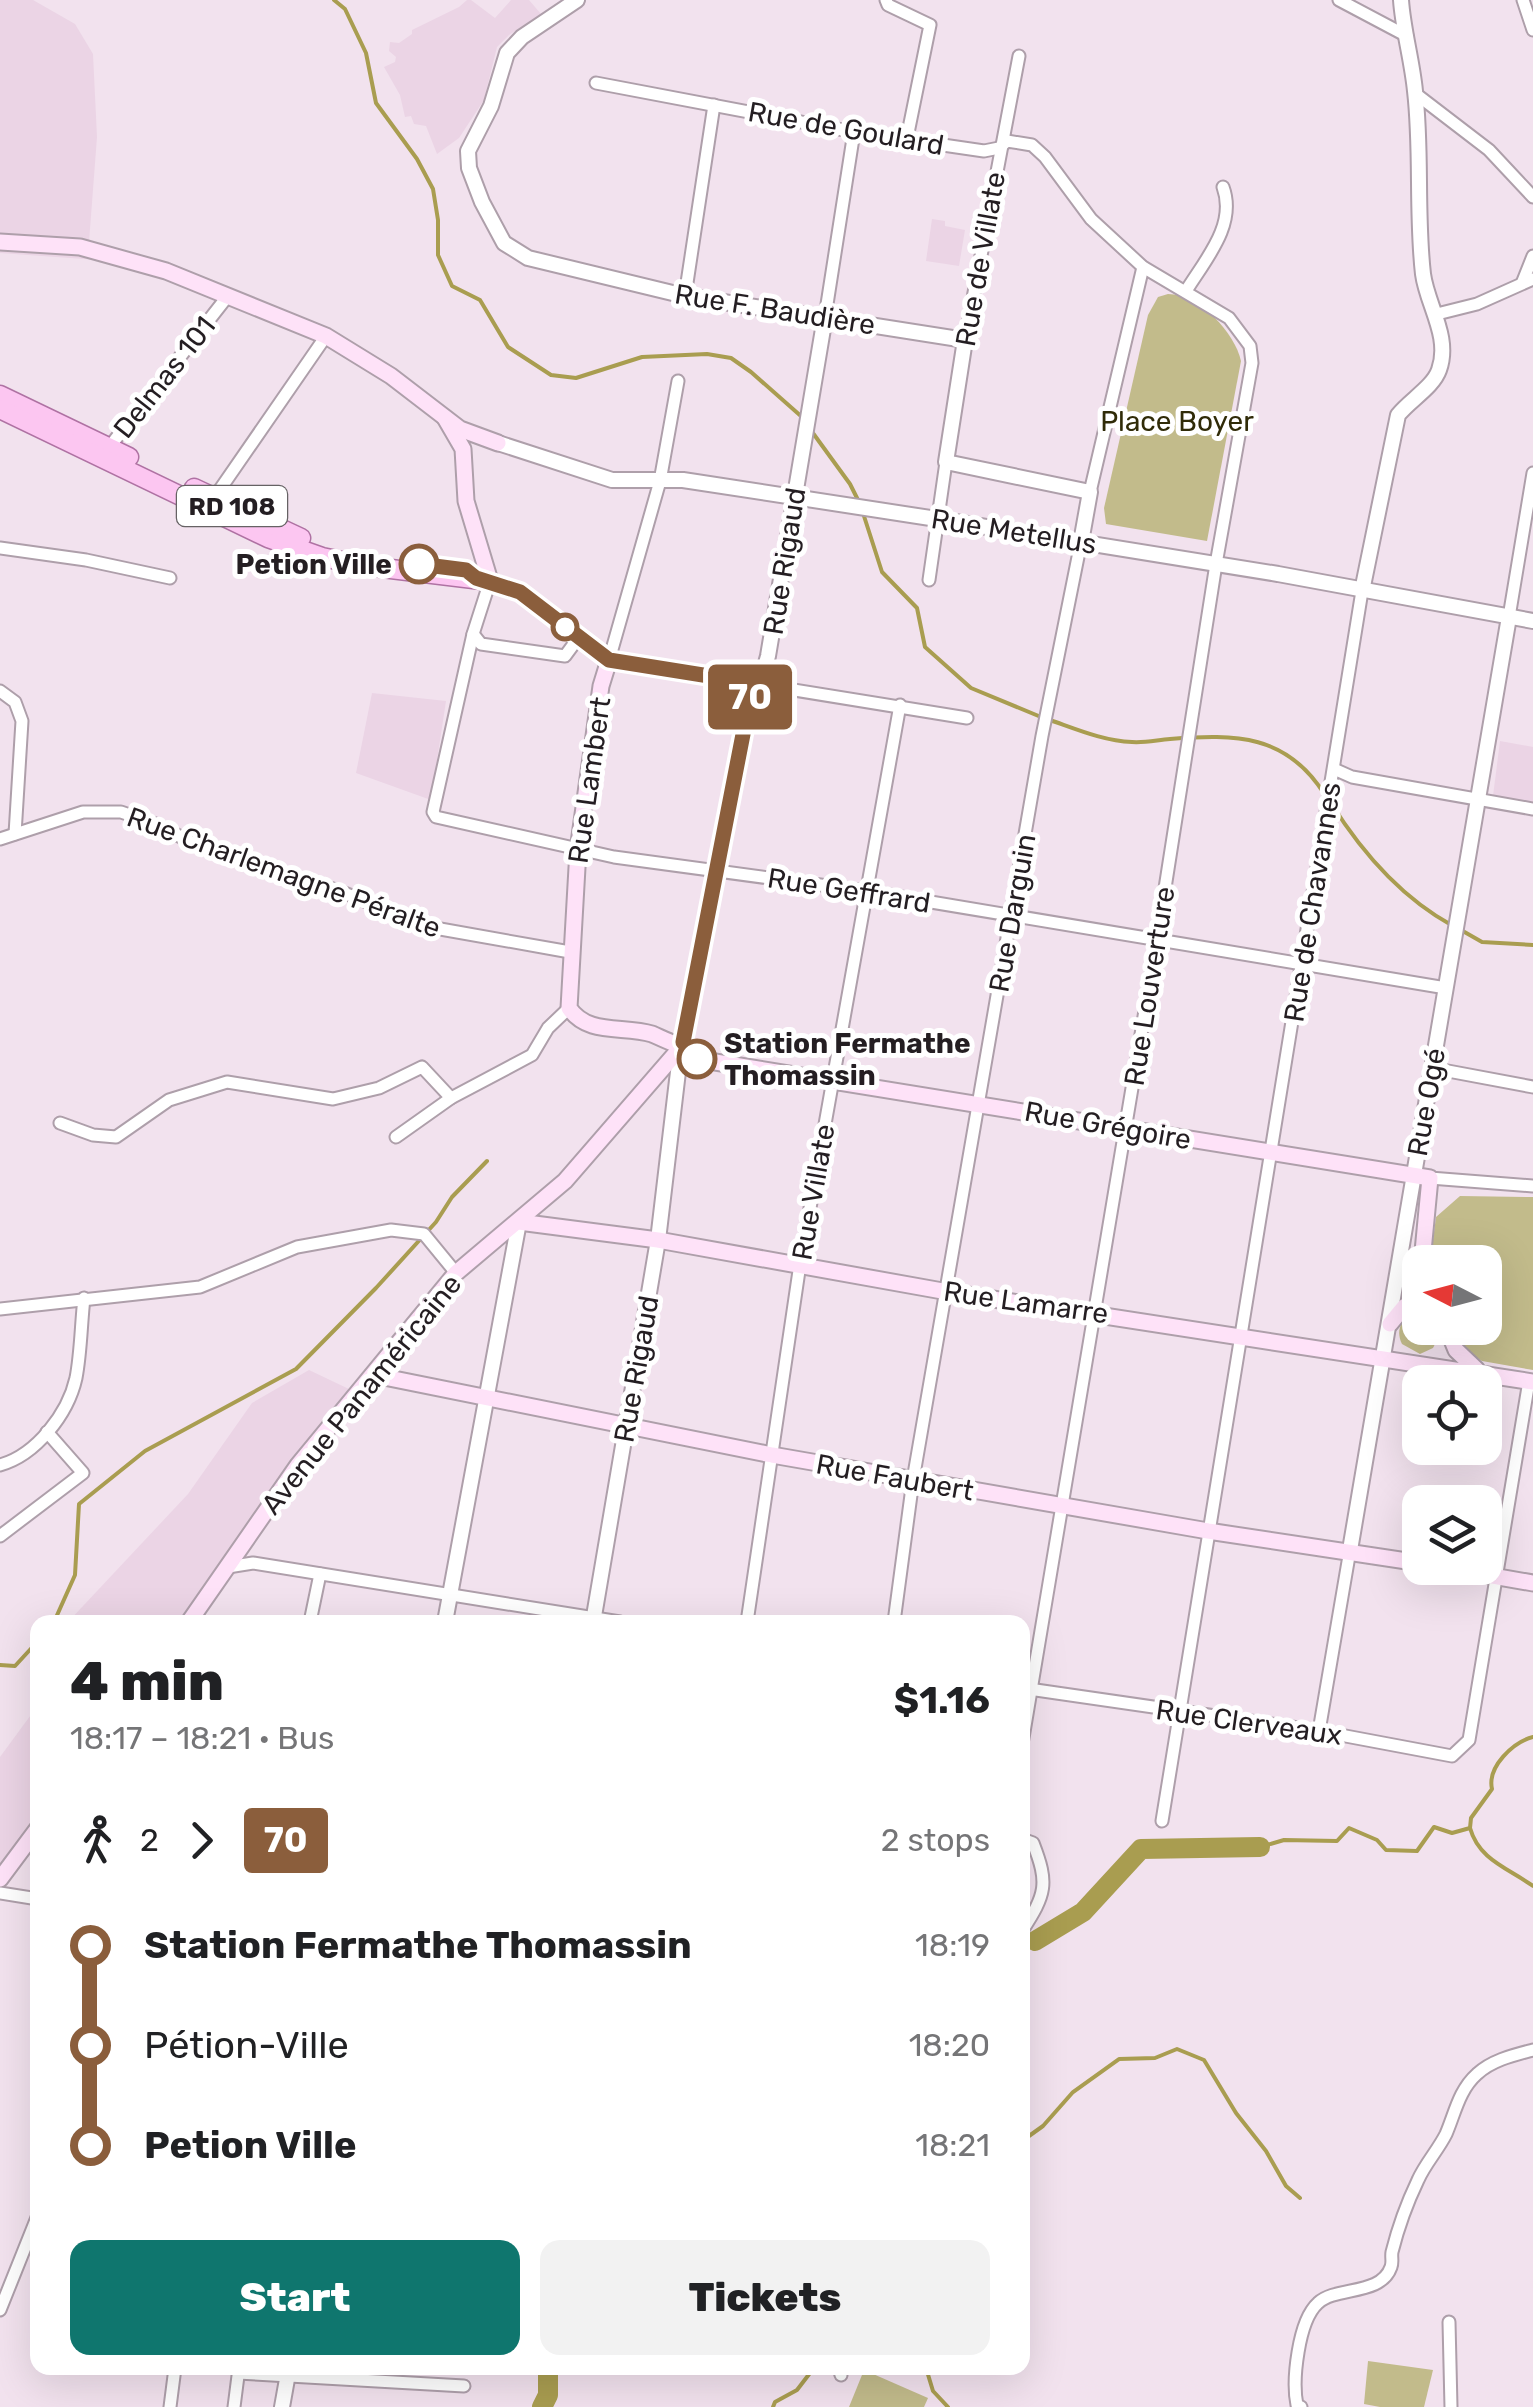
<!DOCTYPE html>
<meta charset="utf-8">
<style>
body{margin:0;font-family:Rubik,sans-serif;background:#f2f2f2;color:#202124;height:100vh;display:flex;flex-direction:column;font-size:38px;white-space:nowrap}
*{box-sizing:border-box;margin:0}
p{font-size:32px;color:#757577}
.icon{flex:none;width:55px;height:55px;fill:none;stroke:currentColor;stroke-width:2;stroke-linecap:round;stroke-linejoin:round}
.map{position:relative;flex:1;overflow:hidden}
.panel{position:absolute;left:30px;top:1615px;width:1000px;height:760px;display:flex;flex-direction:column;background:#fff;border-radius:20px;box-shadow:0 10px 40px #0002}
.panel>*{flex:none}
.badge{padding:0 20px;border-radius:8px;font-size:35px;line-height:65px}
.needle{width:65px;rotate:276deg}
.buttons{position:absolute;left:1402px;top:1245px;display:grid;gap:20px}
.buttons a{display:grid;place-items:center;width:100px;height:100px;border-radius:20px;background:#fff;box-shadow:0 10px 40px #0002;font-size:50px}
.map>.badge{position:absolute;translate:-50% -50%;box-shadow:0 0 0 5px #fff}
.legs{display:flex;align-items:center;gap:15px;height:110px;padding:0 40px;font-size:32px}
.legs p{margin-inline-start:auto}
.summary{display:flex;align-items:center;justify-content:space-between;height:170px;padding:0 40px}
h1{font-size:55px;font-weight:800;line-height:75px}
.cta{display:flex;gap:20px;margin-top:auto;padding:20px 40px}
.cta a{flex:1;height:115px;border-radius:20px;background:#0f766e;color:#fff;font-size:40px;font-weight:800;line-height:115px;text-align:center}
.cta a+a{background:#f2f2f2;color:#202124}
ul{padding:0 40px;list-style:none}
li{display:flex;align-items:center;gap:35px;height:100px;font-size:38px}
li i{display:grid;place-items:center;width:15px;height:100%;margin:0 12px;background:currentColor}
li i::after{content:'';width:25px;height:25px;margin:-12px;border:8px solid;border-radius:50%;background:#fff}
li p{margin-inline-start:auto}
li:first-child i{background:linear-gradient(#0000 50%,currentColor 0)}
li:last-child i{background:linear-gradient(currentColor 50%,#0000 0)}
.map>svg:first-child{display:block}
.built{fill:#ebd4e5}
.green{fill:#c2bb8b}
.lines{fill:none;stroke-linecap:round;stroke-linejoin:round}
.stream{stroke:#a99d50;stroke-width:4}
.river{stroke:#a99d50;stroke-width:20}
.minor-casing{stroke:#ae9faa;stroke-width:15}
.tertiary-casing{stroke:#ae9faa;stroke-width:18}
.secondary-casing{stroke:#ae9faa;stroke-width:19}
.primary-casing{stroke:#af72a3;stroke-width:21}
.minor{stroke:#fff;stroke-width:11}
.tertiary{stroke:#fff;stroke-width:14}
.secondary{stroke:#fee2f8;stroke-width:15}
.primary{stroke:#fcc6f1;stroke-width:18}
.line-1-casing{stroke:#fff;stroke-width:22}
.line-1{stroke:#8b5e3c;stroke-width:15}
.stop-1-dot{fill:#fff;stroke:#8b5e3c;stroke-width:5}
.labels{text-anchor:middle;stroke-width:10;stroke-linejoin:round;paint-order:stroke}
.shield{fill:#fff;stroke:#666264;stroke-width:2.5}
.shield-label{font-size:25px;font-weight:bold;fill:#241e22}
.street-label{font-size:28px;fill:#241e22;stroke:#fff}
.park-label{font-size:28px;fill:#302b08;stroke:#fff}
.stop-label{font-size:28px;font-weight:bold;fill:#241e22;stroke:#fff;text-anchor:end}
</style>
<div class="map">
<svg width="1533" height="2407" viewBox="0 0 1533 2407">
<rect width="100%" height="100%" fill="#f2e2ee"/>
<!-- built -->
<g class="built">
<polygon points="0,0 33,0 75,24 93,54 97,137 89,242 104,245 98,260 0,253"/>
<polygon points="467,0 471,0 495,18 511,0 529,0 541,14 509,35 497,47 484,100 459,138 437,154 426,126 414,124 411,116 405,117 400,95 384,67 395,62 396,57 389,51 390,42 399,43 412,34 412,30 459,7"/>
<polygon points="932,219 945,221 945,226 965,230 959,266 926,261"/>
<polygon points="372,693 446,701 431,800 356,773"/>
<polygon points="1500,741 1533,747 1533,803 1493,796"/>
<polygon points="309,1370 351,1390 265,1501 181,1622 68,1622 188,1494 252,1403"/>
<polygon points="37,1698 37,1818 0,1869 0,1757 36,1708"/>
</g>
<!-- green -->
<g class="green">
<path d="M1168 294C1199 294 1235 333 1241 361L1207 541 1106 524 1104 508 1148 315 1158 297Z"/>
<polygon points="1460,1196 1533,1197 1533,1370 1482,1361 1459,1346 1456,1328 1485,1328 1485,1262 1430,1262 1436,1217"/>
<path d="M1418 1313 1420 1328H1438L1439 1336 1433 1348 1420 1354 1402 1344C1395 1329 1402 1316 1418 1313Z"/>
<polygon points="1368,2361 1433,2370 1424,2407 1380,2407 1364,2404"/>
<polygon points="864,2370 928,2398 924,2407 849,2407"/>
</g>
<g class="lines">
<!-- stream -->
<g class="stream">
<polyline points="334,0 345,9 366,53 376,103 417,159 433,189 438,220 438,255 452,286 480,300 508,347 551,375 576,378 642,357 707,354 731,358 751,372 802,417"/>
<polyline points="810,429 850,484 860,504"/>
<polyline points="863,513 882,572 917,608 925,647 971,688 1041,717"/>
<path d="M1050 720C1076 729 1104 741 1132 742 1145 743 1157 740 1170 739 1236 734 1287 734 1325 795"/>
<path d="M1331 803C1361 851 1402 898 1453 926"/>
<polyline points="1461,930 1482,942 1533,945"/>
<polyline points="54,1622 75,1575 79,1504 145,1451 296,1369 376,1288 436,1222 452,1197 487,1161"/>
<polyline points="0,1665 15,1666 38,1641"/>
<path d="M1470 1828C1479 1860 1508 1868 1533 1886"/>
<path d="M1260 1847 1284 1840 1337 1841 1349 1828 1377 1840 1386 1850 1417 1851 1434 1827 1452 1833 1470 1828 1471 1818 1492 1789C1487 1767 1513 1742 1533 1737"/>
<polyline points="1022,2141 1043,2126 1073,2092 1119,2059 1155,2058 1177,2049 1204,2060 1236,2113 1266,2151 1286,2186 1300,2198"/>
<polyline points="926,2368 933,2391 948,2407"/>
<polyline points="773,2407 775,2402 797,2390 810,2373 827,2368"/>
</g>
<!-- river -->
<g class="river">
<polyline points="1035,1941 1083,1912 1141,1849 1260,1847"/>
<polyline points="542,2407 548,2395 548,2368"/>
</g>
<defs>
<g id="minor">
<polyline points="886,0 888,5 930,25 907,138"/>
<polyline points="1339,0 1407,36"/>
<polyline points="1523,0 1533,30"/>
<polyline points="596,83 854,132 984,151 999,148 1007,141 1032,145 1045,157 1091,219 1143,267 1229,318 1250,346 1252,363 1216,564 1157,939 1022,1744"/>
<polyline points="1416,94 1489,150 1533,197"/>
<polyline points="1523,281 1533,256"/>
<path d="M1186 291C1205 260 1237 225 1223 187"/>
<polyline points="685,296 714,105"/>
<polyline points="1437,314 1477,304 1533,279"/>
<polyline points="825,317 854,132"/>
<polyline points="965,340 1019,56"/>
<polyline points="678,381 660,481 609,660 967,718"/>
<polyline points="107,450 227,297"/>
<polyline points="1090,492 1143,267"/>
<polyline points="212,501 326,336"/>
<polyline points="0,548 86,560 170,578"/>
<polyline points="929,580 946,462"/>
<polyline points="490,581 473,634 433,812 436,817 614,857 865,891 1446,988"/>
<polyline points="1509,617 1533,473"/>
<polyline points="473,634 481,644 565,656 579,637"/>
<polyline points="0,691 15,702 22,721 15,834"/>
<polyline points="1334,769 1352,777 1533,809"/>
<polyline points="0,839 83,812 121,812 153,823 201,847 342,892 429,927 570,952"/>
<polyline points="1432,1068 1533,1087"/>
<polyline points="60,1123 93,1135 116,1137 169,1100 227,1082 333,1099 379,1088 422,1067 451,1098"/>
<polyline points="396,1137 451,1098 532,1055 548,1028 569,1008"/>
<polyline points="1430,1178 1533,1186"/>
<polyline points="0,1309 200,1287 297,1247 391,1230 424,1234 456,1273"/>
<path d="M0 1465C36 1455 68 1414 76 1378 81 1352 81 1324 84 1298"/>
<polyline points="0,1536 83,1473 47,1432"/>
<polyline points="228,1567 253,1563 620,1622"/>
<polyline points="310,1622 320,1574"/>
<polyline points="747,1622 800,1264 900,705"/>
<polyline points="894,1622 913,1480 1042,736 1081,542"/>
<polyline points="1022,1688 1319,1731 1452,1756 1469,1740 1529,1381"/>
<polyline points="1319,1731 1350,1550"/>
<polyline points="1162,1821 1362,591"/>
<path d="M1022 1839 1033 1843C1049 1884 1046 1894 1022 1931"/>
<polyline points="0,1893 38,1899"/>
<polyline points="0,2310 38,2215"/>
<polyline points="1449,2322 1451,2407"/>
<polyline points="839,2368 841,2375"/>
<polyline points="238,2373 464,2386"/>
<polyline points="170,2407 175,2368"/>
<polyline points="234,2407 239,2368"/>
<path d="M1301 2407 1297 2405C1292 2381 1298 2321 1318 2303 1336 2286 1381 2296 1391 2267 1393 2262 1391 2257 1392 2252 1398 2228 1407 2203 1418 2180 1425 2164 1438 2150 1446 2134 1455 2113 1459 2090 1477 2074 1492 2060 1514 2055 1533 2050"/>
</g>
<g id="tertiary">
<polyline points="577,0 522,37 507,53 491,106 468,151 469,168 482,202 504,243 528,258 685,296 965,340 946,462 1090,492 1081,542"/>
<polyline points="498,443 612,480 683,480 937,519 1278,574 1533,621"/>
<path d="M1362 591 1398 415C1410 400 1433 387 1439 370 1451 337 1427 305 1423 274 1416 213 1422 151 1415 91 1412 60 1403 30 1401 0"/>
<polyline points="683,1042 753,683 763,674 768,656 825,317"/>
<polyline points="1350,1550 1509,617"/>
<polyline points="445,1622 519,1222"/>
<polyline points="593,1622 658,1240 680,1055"/>
<polyline points="282,2407 289,2368"/>
</g>
<g id="secondary">
<polyline points="0,242 80,247 166,271 326,336 391,376 460,429 498,443"/>
<path d="M445 418 463 449 466 501 490 581 520 592 609 660 601 686 578 850 569 1008C588 1036 623 1025 652 1034 659 1037 667 1041 675 1044"/>
<polyline points="685,1053 709,1061 1430,1178 1422,1262"/>
<polyline points="519,1222 658,1240 948,1292 1533,1382"/>
<polyline points="1390,1324 1405,1306 1420,1301"/>
<polyline points="1447,1328 1456,1350 1477,1370"/>
<polyline points="374,1375 772,1455 1208,1531 1420,1563"/>
<polyline points="1447,1568 1533,1583"/>
<polyline points="189,1622 298,1465 456,1273 565,1181 676,1053"/>
<polyline points="0,1879 38,1828"/>
</g>
<g id="primary">
<polyline points="0,395 129,457"/>
<polyline points="0,409 268,538 322,557 366,566 490,581"/>
<polyline points="194,488 301,538"/>
</g>
</defs>
<!-- minor casing -->
<use href="#minor" class="minor-casing"/>
<!-- tertiary casing -->
<use href="#tertiary" class="tertiary-casing"/>
<!-- secondary casing -->
<use href="#secondary" class="secondary-casing"/>
<!-- primary casing -->
<use href="#primary" class="primary-casing"/>
<!-- minor -->
<use href="#minor" class="minor"/>
<!-- tertiary -->
<use href="#tertiary" class="tertiary"/>
<!-- secondary -->
<use href="#secondary" class="secondary"/>
<!-- primary -->
<use href="#primary" class="primary"/>
</g>
<g class="lines">
<defs>
<polyline id="line-1" points="419,564 466,570 476,578 520,592 609,660 753,683 683,1042 687,1047 685,1053 697,1059"/>
</defs>
<!-- line-1 casing -->
<use href="#line-1" class="line-1-casing"/>
<!-- line-1 -->
<use href="#line-1" class="line-1"/>
</g>
<!-- markers -->
<g class="stop-1-dot">
<circle cx="419" cy="564" r="18"/>
<circle cx="565" cy="627" r="12"/>
<circle cx="697" cy="1059" r="18"/>
</g>
<g class="labels">
<!-- shield labels -->
<rect class="shield" x="177" y="486" width="110" height="40" rx="8"/>
<g class="shield-label">
<text x="232" y="515">RD 108</text>
</g>
<!-- street labels -->
<g class="street-label">
<text transform="translate(846 128) rotate(10)" y="10">Rue de Goulard</text>
<text transform="translate(980 259) rotate(-80)" y="10">Rue de Villate</text>
<text transform="translate(775 309) rotate(9)" y="10">Rue F. Baudière</text>
<text transform="translate(164 377) rotate(-52)" y="10">Delmas 101</text>
<text transform="translate(1014 531) rotate(9)" y="10">Rue Metellus</text>
<text transform="translate(784 561) rotate(-81)" y="10">Rue Rigaud</text>
<text transform="translate(589 780) rotate(-82)" y="10">Rue Lambert</text>
<text transform="translate(284 872) rotate(20)" y="10">Rue Charlemagne Péralte</text>
<text transform="translate(849 890) rotate(9)" y="10">Rue Geffrard</text>
<text transform="translate(1312 902) rotate(-81)" y="10">Rue de Chavannes</text>
<text transform="translate(1012 913) rotate(-80)" y="10">Rue Darguin</text>
<text transform="translate(1149 986) rotate(-81)" y="10">Rue Louverture</text>
<text transform="translate(1426 1102) rotate(-80)" y="10">Rue Ogé</text>
<text transform="translate(1108 1125) rotate(10)" y="10">Rue Grégoire</text>
<text transform="translate(813 1192) rotate(-80)" y="10">Rue Villate</text>
<text transform="translate(1026 1302) rotate(8)" y="10">Rue Lamarre</text>
<text transform="translate(636 1369) rotate(-80)" y="10">Rue Rigaud</text>
<text transform="translate(361 1394) rotate(-51)" y="10">Avenue Panaméricaine</text>
<text transform="translate(895 1477) rotate(10)" y="10">Rue Faubert</text>
<text transform="translate(1249 1722) rotate(8)" y="10">Rue Clerveaux</text>
</g>
<!-- park labels -->
<g class="park-label">
<text x="1177" y="431">Place Boyer</text>
</g>
<!-- stop labels -->
<g class="stop-label">
<text x="392" y="574">Petion Ville</text>
<text x="724" y="1053" text-anchor="start">Station Fermathe<tspan x="724" dy="32">Thomassin</tspan></text>
</g>
</g>
</svg>
<div class="buttons">
<a><svg class="needle" viewBox="-14 -14 28 28"><path d="M0-13l5 13h-10z" fill="#e53935"/><path d="M0 13l5-13h-10z" fill="#757577"/></svg></a>
<a><svg class="icon" aria-label="locate" viewBox="0 0 24 24"><circle cx="12" cy="12" r="6"/><path d="M12 2v4M12 18v4M2 12h4M18 12h4"/></svg></a>
<a><svg class="icon" aria-label="layers" viewBox="0 0 24 24"><path d="M12 4l9 5-9 5-9-5zM3 14l9 5 9-5"/></svg></a>
</div>
<b class="badge" style="left:750px;top:697px;background:#8b5e3c;color:#fff">70</b>
<section class="panel">
<div class="summary"><div><h1>4 min</h1><p>18:17 – 18:21 · Bus</p></div><b>$1.16</b></div>
<div class="legs"><svg class="icon" aria-label="walk" viewBox="0 0 24 24"><circle cx="13" cy="4" r="2"/><path d="M13 8l-2 6 4 7M11 14l-3 7M7 12l3-4h3l4 4"/></svg>2<svg class="icon" aria-label="forward" viewBox="0 0 24 24"><path d="M9 5l7 7-7 7"/></svg><b class="badge" style="background:#8b5e3c;color:#fff">70</b><p>2 stops</p></div>
<ul>
<li><i style="color:#8b5e3c"></i><b>Station Fermathe Thomassin</b><p>18:19</p></li>
<li><i style="color:#8b5e3c"></i><span>Pétion-Ville</span><p>18:20</p></li>
<li><i style="color:#8b5e3c"></i><b>Petion Ville</b><p>18:21</p></li>
</ul>
<div class="cta"><a>Start</a><a>Tickets</a></div>
</section>
</div>
